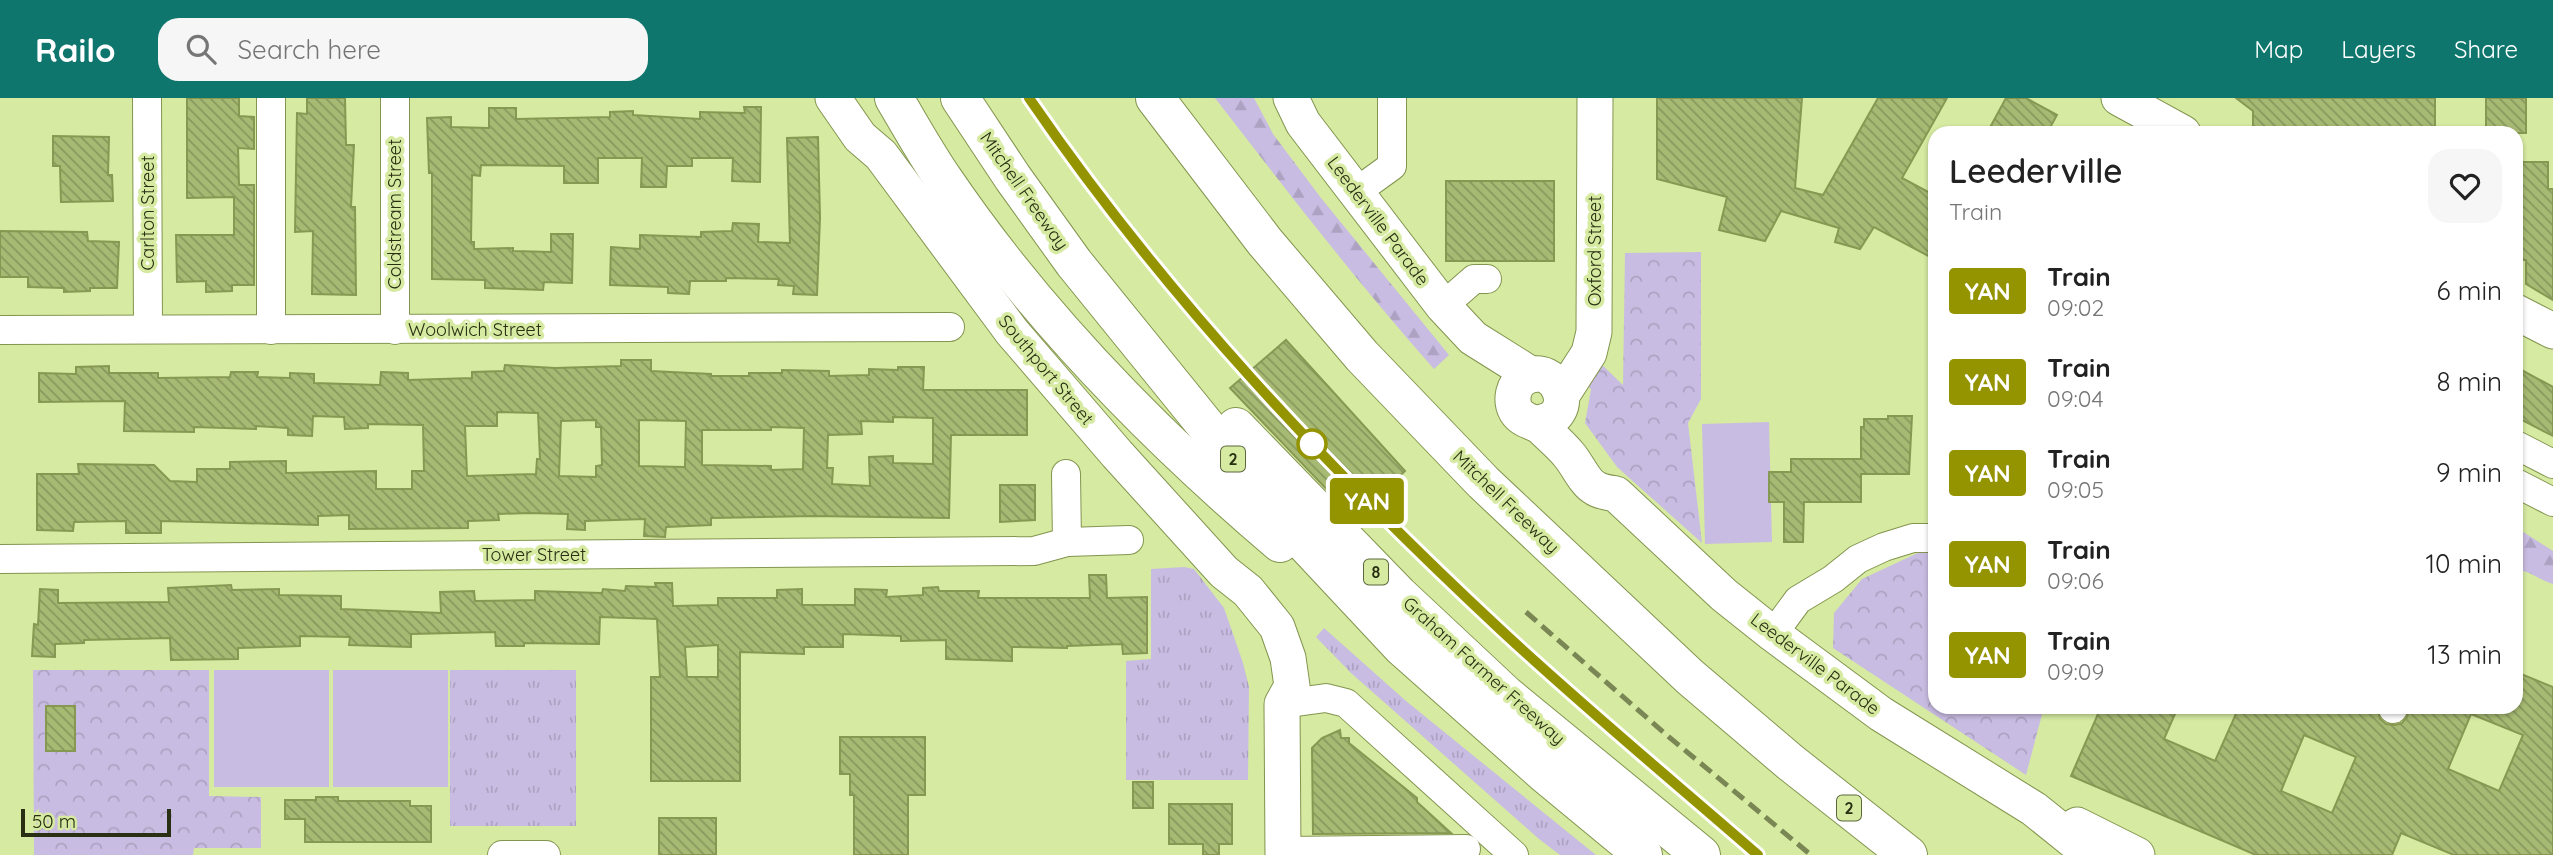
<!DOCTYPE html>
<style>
body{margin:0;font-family:Quicksand,sans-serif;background:#f6f6f6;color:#222;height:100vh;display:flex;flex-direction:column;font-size:26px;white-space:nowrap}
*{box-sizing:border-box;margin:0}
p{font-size:23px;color:#767676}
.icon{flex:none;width:38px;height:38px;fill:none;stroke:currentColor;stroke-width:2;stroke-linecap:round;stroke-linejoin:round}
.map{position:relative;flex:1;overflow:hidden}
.details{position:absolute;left:1928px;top:28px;width:595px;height:588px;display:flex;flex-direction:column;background:#fff;border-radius:21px;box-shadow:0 2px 5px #0004}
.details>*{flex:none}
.badge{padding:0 14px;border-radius:5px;font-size:24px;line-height:46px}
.scale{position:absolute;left:21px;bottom:18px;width:150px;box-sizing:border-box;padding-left:7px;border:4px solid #282f12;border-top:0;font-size:19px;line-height:24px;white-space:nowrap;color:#282f12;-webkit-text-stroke:5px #d6eaa1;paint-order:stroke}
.map>.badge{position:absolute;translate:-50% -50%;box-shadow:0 0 0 4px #fff}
.round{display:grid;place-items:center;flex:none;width:74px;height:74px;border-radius:21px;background:#f6f6f6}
.headline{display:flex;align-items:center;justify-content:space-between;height:119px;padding:0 21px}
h1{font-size:33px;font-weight:600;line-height:52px}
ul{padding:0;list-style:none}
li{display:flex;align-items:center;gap:21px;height:91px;padding:0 21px}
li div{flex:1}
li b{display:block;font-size:26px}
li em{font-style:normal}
li .badge{min-width:77px;font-weight:700;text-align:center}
header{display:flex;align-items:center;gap:42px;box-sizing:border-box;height:98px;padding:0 35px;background:#0f766e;color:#fff}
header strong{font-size:33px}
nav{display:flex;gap:38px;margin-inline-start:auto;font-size:24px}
.search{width:490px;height:63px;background:#f6f6f6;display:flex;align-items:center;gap:18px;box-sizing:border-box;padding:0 24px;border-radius:21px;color:#767676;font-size:26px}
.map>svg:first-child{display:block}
.grass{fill:url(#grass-tufts)}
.forest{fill:url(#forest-firs)}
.park{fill:url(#park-crowns)}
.pitch{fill:#c9bce2}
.building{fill:url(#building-back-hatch);stroke:#879852;stroke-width:2;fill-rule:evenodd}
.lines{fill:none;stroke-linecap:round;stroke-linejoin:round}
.minor-casing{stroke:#83954f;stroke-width:30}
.major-casing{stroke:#83954f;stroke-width:37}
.highway-casing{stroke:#83954f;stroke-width:40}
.minor{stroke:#fff;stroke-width:28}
.major{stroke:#fff;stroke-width:35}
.highway{stroke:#fff;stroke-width:38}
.rail{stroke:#7a8755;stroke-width:5;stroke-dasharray:14 7;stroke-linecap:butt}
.line-casing{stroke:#fff;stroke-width:16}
.line{stroke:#949300;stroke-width:10}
.stop-dot{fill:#fff;stroke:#949300;stroke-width:3.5}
.labels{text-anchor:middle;stroke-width:7;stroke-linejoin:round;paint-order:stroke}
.shield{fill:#d6eaa1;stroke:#5c673d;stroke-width:2}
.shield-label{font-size:16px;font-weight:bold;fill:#282f12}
.street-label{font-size:18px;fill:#282f12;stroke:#d6eaa1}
</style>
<header>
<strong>Railo</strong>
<div class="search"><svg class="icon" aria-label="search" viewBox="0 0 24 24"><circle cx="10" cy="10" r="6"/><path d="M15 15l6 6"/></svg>Search here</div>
<nav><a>Map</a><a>Layers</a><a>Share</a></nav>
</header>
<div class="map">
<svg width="2553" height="757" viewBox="0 0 2553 757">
<defs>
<pattern id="grass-tufts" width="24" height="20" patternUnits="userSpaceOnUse" patternTransform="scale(1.75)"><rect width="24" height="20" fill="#c9bce2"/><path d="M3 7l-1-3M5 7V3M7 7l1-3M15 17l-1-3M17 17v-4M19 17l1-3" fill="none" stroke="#ada2c1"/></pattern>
<pattern id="forest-firs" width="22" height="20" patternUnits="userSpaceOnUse" patternTransform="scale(1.75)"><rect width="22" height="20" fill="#c9bce2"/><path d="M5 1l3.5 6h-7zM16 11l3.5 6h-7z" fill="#ada2c1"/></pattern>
<pattern id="park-crowns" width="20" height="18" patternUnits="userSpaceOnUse" patternTransform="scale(1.75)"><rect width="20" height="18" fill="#c9bce2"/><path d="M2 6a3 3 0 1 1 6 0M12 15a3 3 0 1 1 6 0" fill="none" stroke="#ada2c1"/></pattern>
<pattern id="building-back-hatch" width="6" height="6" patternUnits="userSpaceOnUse" patternTransform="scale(1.75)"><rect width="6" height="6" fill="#a7ba73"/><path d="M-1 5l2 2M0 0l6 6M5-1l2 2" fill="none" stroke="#88985d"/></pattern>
</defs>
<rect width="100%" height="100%" fill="#d6eaa1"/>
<!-- grass -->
<g class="grass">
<polygon points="1184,469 1194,471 1224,510 1243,565 1249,589 1248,682 1126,682 1126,563 1151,561 1151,471"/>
<polygon points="1324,530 1406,603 1596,757 1560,757 1539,741 1351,575 1316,539"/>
<rect x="450" y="572" width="126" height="156"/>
</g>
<!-- forest -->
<g class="forest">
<path d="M1215 0H1254L1273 36 1321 100 1449 257 1434 271C1357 184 1286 92 1215 0Z"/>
<path d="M2517 430 2553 453V486C2539 482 2531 473 2517 472Z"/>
</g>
<!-- park -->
<g class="park">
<polygon points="1701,154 1701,301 1688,325 1702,445 1617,369 1585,325 1591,291 1580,283 1596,261 1623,287 1625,155"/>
<polygon points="1922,453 1935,454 1936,609 2044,609 2026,677 1833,550 1834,515 1862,481"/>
<polygon points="33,572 209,572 209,698 261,699 261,750 194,750 193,757 34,757"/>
</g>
<!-- pitch -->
<g class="pitch">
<polygon points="1769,324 1772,444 1705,446 1702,326"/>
<rect x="214" y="572" width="115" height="117"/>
<rect x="333" y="572" width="115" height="117"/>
</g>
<!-- building -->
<g class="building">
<polygon points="187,0 239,0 239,18 254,19 254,51 238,50 239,87 254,87 254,187 232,187 232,193 206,194 206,183 177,184 176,137 234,137 234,99 187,100"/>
<polygon points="307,0 345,0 346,47 354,47 351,109 355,109 356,197 312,196 313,133 295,134 297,15 307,16"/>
<polygon points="1657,0 1802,0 1795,90 1823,97 1878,0 1947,0 1902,80 1936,98 1936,162 1874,129 1860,151 1835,144 1839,130 1781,113 1765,143 1719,132 1727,99 1657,81"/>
<polygon points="2006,0 2026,0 2057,17 2047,35 1987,35"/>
<polygon points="2236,0 2435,0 2435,35 2253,35 2253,13"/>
<rect x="2486" y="0" width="40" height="35"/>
<polygon points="744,9 761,9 760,84 732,83 733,60 692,60 692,68 667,68 666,89 641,89 642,60 598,60 598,85 564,85 564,68 481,67 480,78 472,77 471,144 474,144 474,151 513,150 513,153 551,154 551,136 573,136 572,185 544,184 543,192 485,190 485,182 432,181 432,75 429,75 427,20 451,19 451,29 489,30 489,10 516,10 516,21 610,19 610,14 633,13 633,17 700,21 700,14 745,15"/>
<polygon points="53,38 109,39 108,77 112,77 113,103 61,104 60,68 53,68"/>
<polygon points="818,39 820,119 817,197 793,196 794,188 778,187 779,181 726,180 726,183 690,183 689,196 668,195 668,189 610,187 611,149 640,151 640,137 701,139 701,134 732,133 733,125 759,126 758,144 790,145 787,40"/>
<polygon points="2516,64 2548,64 2548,91 2553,91 2553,202 2526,186 2526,162 2516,162"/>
<rect x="1446" y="83" width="108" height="80"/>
<polygon points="0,133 87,134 88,143 119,144 117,190 90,190 90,193 64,194 64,190 28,189 28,179 0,179"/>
<polygon points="1286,242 1405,373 1355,421 1230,290"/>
<path d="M621 262H651V273L711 276V278H749V275H782V272L829 273V278L869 277V271L898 272V269H924L923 292H1027V337H951L949 420 813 418 711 420V427L666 429 665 439 644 438 645 421 585 423V432L567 431 568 416 529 415 498 416 499 422 468 423V430L349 431V417L318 418V427L161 423V435H126V423L74 424 73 433 37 432V376H79L78 366 154 367 170 383 197 384V371H230V364L286 363V375L376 373V391H412V373H424L423 327 368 326V330L345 331 344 319 313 318 312 338 288 337V330L256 328V331L194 329V334L124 333 125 303 39 304V275L76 276V269L109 268V275H158V280L230 279 231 274H258L257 279 290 280V275L314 276V285L380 287 381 274 408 275V282L472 280V274L504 273 505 267 555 270 621 268ZM497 314 538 315 540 361H537L536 376 467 378 465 328H497ZM893 319 933 320V366L893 365V358L869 359 870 388 832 386 833 370H827L828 337 862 336 861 323 893 324ZM596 322V329H601L602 367 596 368V379L559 378 561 323ZM639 322 686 323 685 369 639 368ZM771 329 804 330 803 371 771 372V368L702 367V332H771Z"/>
<polygon points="2516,269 2553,289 2553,338 2516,319"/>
<polygon points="1888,318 1912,318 1909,376 1861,376 1861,404 1804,404 1803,444 1784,444 1784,404 1769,404 1769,374 1791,374 1791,361 1861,361 1861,329 1864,329 1864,321 1888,321"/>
<polygon points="1000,387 1035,387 1035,422 1000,424"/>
<path d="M1089 477H1106L1107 500 1147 499V555L1123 556 1122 546 1067 548V550L1012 549V563L946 561V542L901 543V538L843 536V549H804V556L740 554V683H651V579H660L657 521 600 519 599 546 524 545V548H496L495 534 411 536V549L349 547 350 539 300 538V548L238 550V561L171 562 170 540 84 542V545L55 546V559L32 558 34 526 38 527 40 491 58 492V505L169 504 168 490 231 487 232 492 279 491V497L341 498V511L441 515 440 494 474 493 475 503 535 502V493L602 495 603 491 625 493 626 488 656 489 655 485H672L673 508 718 507V500H777V492L802 491V507H855V491L887 492 886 499 923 497V490L938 489 939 493H979L978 500H1090ZM718 547V579H687L685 549Z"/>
<path d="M2516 574 2553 589V757H2454L2401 735 2392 757H2256L2071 678 2101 609H2178L2164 641 2215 663 2239 609H2377L2380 621 2386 626 2395 627 2402 625 2407 619 2410 609H2516ZM2471 616 2523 637 2499 693 2448 671ZM2304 637 2356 659 2332 715 2281 693Z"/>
<rect x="46" y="608" width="29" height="45"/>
<polygon points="1340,632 1341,640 1349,640 1349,645 1417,700 1417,704 1451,735 1313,736 1312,650 1322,640"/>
<polygon points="840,639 925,639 925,697 908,697 908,757 854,757 854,697 850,697 850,676 840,676"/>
<rect x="1133" y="684" width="20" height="26"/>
<polygon points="316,699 338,699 338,703 410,703 410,708 431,708 431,744 305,744 305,721 285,721 285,702 316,702"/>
<polygon points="1169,706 1232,706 1232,746 1219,746 1219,757 1203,757 1203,746 1169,746"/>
<rect x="659" y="720" width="57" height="37"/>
</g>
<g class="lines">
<defs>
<g id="minor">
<polyline points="147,0 148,231"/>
<polyline points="271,0 271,232"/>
<polyline points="1356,94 1392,68 1392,0"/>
<polyline points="1443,208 1474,181 1487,181"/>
<polyline points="0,232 950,229"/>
<polyline points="395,232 395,0"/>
<polyline points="2516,347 2553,366"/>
<polyline points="1066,376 1067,444"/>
<polyline points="2516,385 2553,404"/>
<polyline points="0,461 1034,453 1067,444 1129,442"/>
<polyline points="1773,536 1798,502 1833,481 1858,461 1884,449 1913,440 1936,440"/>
<polyline points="1282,606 1326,600 1346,605 1514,757"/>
<polyline points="2393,611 2394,609"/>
<polyline points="1283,753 1466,751"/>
<polyline points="502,757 546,757"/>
</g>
<g id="major">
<polyline points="833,0 860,39 881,57 1012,234 1117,356 1224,474 1248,493 1277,529 1288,560 1292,588 1282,606 1283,757"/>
<polyline points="1291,0 1303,25 1443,208 1473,240 1532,277"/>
<polyline points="2119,0 2183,35"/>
<polyline points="2516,214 2553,233"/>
<polyline points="1562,297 1589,255 1594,234 1595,0"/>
<path d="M1537 325C1582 320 1557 260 1524 280 1513 287 1510 302 1516 313 1523 324 1534 323 1542 330 1551 339 1561 347 1569 357 1577 366 1585 385 1595 390 1601 394 1610 395 1616 396L1724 497 1773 536 1881 616 2034 711 2075 744 2096 757"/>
<polyline points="2077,727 2137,757"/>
</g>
<g id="highway">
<path d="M894 0C910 27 926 56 944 82 1037 219 1154 338 1280 445"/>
<polyline points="960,0 1013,80 1074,165 1241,371 1300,440 1402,549 1544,675 1643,757"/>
<polyline points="1155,0 1265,144 1362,258 1483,384 1690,579 1790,664 1908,757"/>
<polyline points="1236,329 1399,497 1506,597 1701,757"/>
</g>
</defs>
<!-- minor casing -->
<use href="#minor" class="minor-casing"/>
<!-- major casing -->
<use href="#major" class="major-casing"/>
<!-- highway casing -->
<use href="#highway" class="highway-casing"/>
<!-- minor -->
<use href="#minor" class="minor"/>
<!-- major -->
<use href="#major" class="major"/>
<!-- highway -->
<use href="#highway" class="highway"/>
<!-- rail -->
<g class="rail">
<polyline points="1029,0 1183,205 1246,277"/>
<polyline points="1370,406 1504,535 1758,757"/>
<polyline points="1526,514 1669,639 1811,757"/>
</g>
</g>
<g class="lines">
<defs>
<path id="line" d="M1029 0C1164 197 1328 371 1503 534 1586 611 1673 683 1758 757"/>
</defs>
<!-- line casing -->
<use href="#line" class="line-casing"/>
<!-- line -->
<use href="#line" class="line"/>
</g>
<!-- markers -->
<circle class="stop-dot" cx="1312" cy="346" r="14"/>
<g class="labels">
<!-- shield labels -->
<g class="shield">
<rect x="1221" y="348.5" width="24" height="25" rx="5"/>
<rect x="1364" y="461.5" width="24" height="25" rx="5"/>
<rect x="1837" y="697.5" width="24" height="25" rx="5"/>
</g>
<g class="shield-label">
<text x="1233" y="367">2</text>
<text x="1376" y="480">8</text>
<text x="1849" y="716">2</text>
</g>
<!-- street labels -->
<g class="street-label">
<text transform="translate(1024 93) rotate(55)" y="6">Mitchell Freeway</text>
<text transform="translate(148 115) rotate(-90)" y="6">Carlton Street</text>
<text transform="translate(395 116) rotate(-90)" y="6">Coldstream Street</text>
<text transform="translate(1378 123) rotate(53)" y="6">Leederville Parade</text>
<text transform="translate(1595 153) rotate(-90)" y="6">Oxford Street</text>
<text x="475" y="238">Woolwich Street</text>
<text transform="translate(1046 272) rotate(50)" y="6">Southport Street</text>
<text transform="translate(1506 404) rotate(44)" y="6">Mitchell Freeway</text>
<text x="534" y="463">Tower Street</text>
<text transform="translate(1815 566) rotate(37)" y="6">Leederville Parade</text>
<text transform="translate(1484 573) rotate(42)" y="6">Graham Farmer Freeway</text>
</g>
</g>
</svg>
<div class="scale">50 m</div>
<b class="badge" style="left:1367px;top:403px;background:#949300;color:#fff">YAN</b>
<section class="details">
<div class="headline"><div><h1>Leederville</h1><p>Train</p></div><a class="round"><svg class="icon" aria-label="heart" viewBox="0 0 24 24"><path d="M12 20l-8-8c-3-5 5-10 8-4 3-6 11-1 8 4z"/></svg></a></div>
<ul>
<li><span class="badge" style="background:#949300;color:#fff">YAN</span><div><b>Train</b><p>09:02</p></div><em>6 min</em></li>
<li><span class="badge" style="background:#949300;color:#fff">YAN</span><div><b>Train</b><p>09:04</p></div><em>8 min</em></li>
<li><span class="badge" style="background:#949300;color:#fff">YAN</span><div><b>Train</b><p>09:05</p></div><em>9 min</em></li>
<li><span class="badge" style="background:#949300;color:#fff">YAN</span><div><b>Train</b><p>09:06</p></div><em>10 min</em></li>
<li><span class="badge" style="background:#949300;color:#fff">YAN</span><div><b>Train</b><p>09:09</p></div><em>13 min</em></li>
</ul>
</section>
</div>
